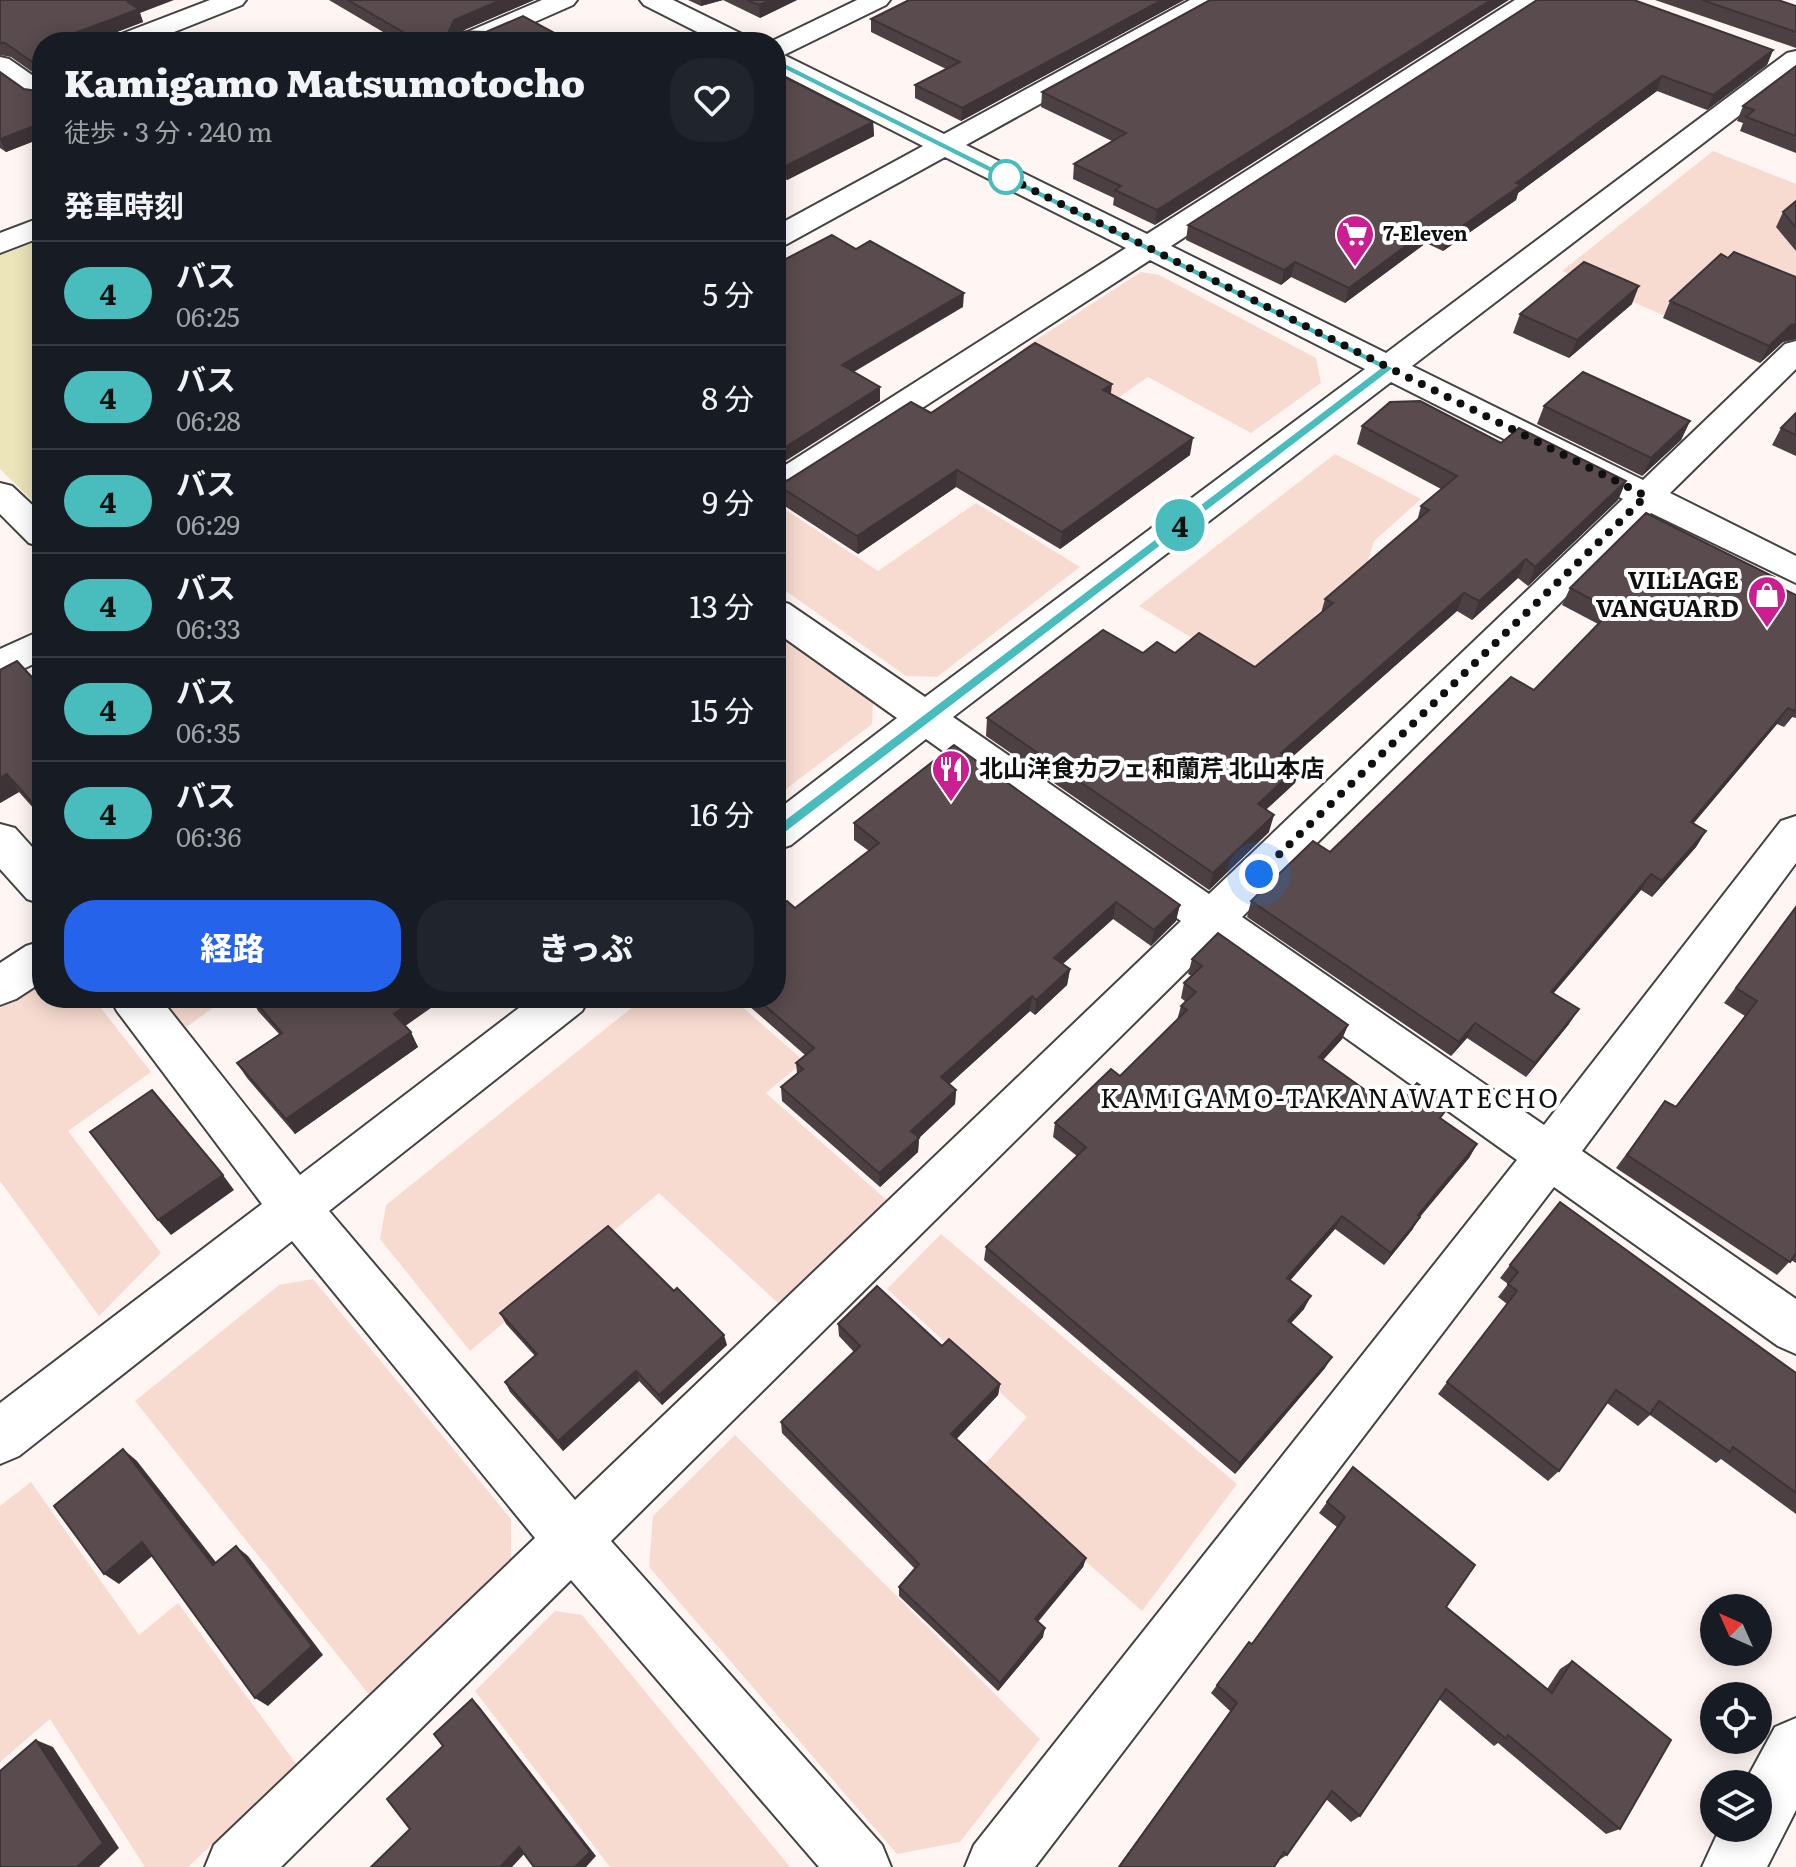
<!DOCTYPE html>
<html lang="ja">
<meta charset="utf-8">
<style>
body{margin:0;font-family:Literata,"Noto Sans JP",serif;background:#20242c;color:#f1f3f6;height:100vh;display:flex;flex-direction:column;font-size:30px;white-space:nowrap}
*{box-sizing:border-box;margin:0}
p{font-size:26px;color:#9ea1a6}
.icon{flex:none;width:44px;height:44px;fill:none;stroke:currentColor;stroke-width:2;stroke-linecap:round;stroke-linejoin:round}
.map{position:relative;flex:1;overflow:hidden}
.sheet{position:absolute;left:32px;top:32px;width:754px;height:976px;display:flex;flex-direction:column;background:#171b24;border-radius:32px;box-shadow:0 4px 20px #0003}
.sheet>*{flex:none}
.badge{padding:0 16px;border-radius:26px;font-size:28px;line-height:52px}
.needle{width:52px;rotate:315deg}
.fabs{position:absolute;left:1700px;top:1594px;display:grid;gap:16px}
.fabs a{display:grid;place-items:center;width:72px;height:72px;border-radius:50%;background:#171b24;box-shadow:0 4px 20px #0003;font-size:40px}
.you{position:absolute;width:40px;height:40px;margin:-20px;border:6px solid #fff;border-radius:50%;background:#1a73e8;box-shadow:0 0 0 12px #1a73e833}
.map>.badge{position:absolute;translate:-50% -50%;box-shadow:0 0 0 4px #fff}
h2{padding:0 32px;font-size:30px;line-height:72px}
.round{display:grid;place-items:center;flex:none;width:84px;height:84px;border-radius:32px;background:#20242c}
.head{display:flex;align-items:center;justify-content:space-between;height:136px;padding:0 32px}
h1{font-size:38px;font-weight:800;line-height:60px}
.primary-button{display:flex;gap:16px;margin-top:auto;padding:16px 32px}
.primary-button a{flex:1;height:92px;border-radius:32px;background:#2563eb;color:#fff;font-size:32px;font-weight:800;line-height:92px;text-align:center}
.primary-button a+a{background:#20242c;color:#f1f3f6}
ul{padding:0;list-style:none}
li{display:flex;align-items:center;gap:24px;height:104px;padding:0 32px;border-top:2px solid #363941}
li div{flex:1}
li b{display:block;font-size:30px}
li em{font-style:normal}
li .badge{min-width:88px;font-weight:700;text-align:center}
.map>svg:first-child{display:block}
.farmland{fill:#f7dbd0}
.green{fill:#ece5b9}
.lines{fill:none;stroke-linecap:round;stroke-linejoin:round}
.minor-casing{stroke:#434343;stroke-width:4}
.minor{fill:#fff;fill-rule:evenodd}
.wall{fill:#4d4043}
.shaded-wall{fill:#3e3437}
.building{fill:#594b4e;stroke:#3e3437;stroke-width:2}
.line{fill:#49bcbd;stroke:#fff;stroke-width:2}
.walk{stroke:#101010;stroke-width:8;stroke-dasharray:0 14.4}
.stop-dot{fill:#fff;stroke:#49bcbd;stroke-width:4}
.labels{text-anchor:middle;stroke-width:8;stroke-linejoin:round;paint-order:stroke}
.far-poi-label{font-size:20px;font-weight:bold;fill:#101010;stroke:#fff;text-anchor:start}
.poi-label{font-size:24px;font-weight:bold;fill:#101010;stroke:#fff;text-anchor:end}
.neighbourhood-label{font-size:26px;letter-spacing:2px;fill:#101010;stroke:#fff}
</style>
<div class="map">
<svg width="1796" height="1867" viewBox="0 0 1796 1867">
<rect width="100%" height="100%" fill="#fff5f2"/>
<!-- farmland -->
<g class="farmland">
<polygon points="1713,151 1796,184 1796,296 1719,264 1663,315 1562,271"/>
<polygon points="1141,272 1159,275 1316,358 1321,383 1251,433 1148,377 1115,400 1022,349"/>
<polygon points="1335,454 1421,499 1374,541 1364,573 1314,616 1317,623 1257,677 1139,606"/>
<polygon points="976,503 1080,567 937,677 906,676 776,584 776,508 780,506 878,571"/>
<polygon points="776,632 873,702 872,724 786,789 776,781"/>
<polygon points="40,982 42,998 93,998 151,1072 68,1131 161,1253 99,1316 0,1181 0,1008"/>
<polygon points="161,998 227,998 186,1027"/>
<polygon points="644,998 732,998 804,1061 766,1093 890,1203 778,1303 659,1193 470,1351 380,1239 386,1205"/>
<polygon points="941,1234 1237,1484 1142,1611 981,1469 1027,1417 887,1289"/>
<polygon points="313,1279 511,1519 511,1559 371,1697 135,1401 279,1285"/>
<polygon points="735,1435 1040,1739 960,1842 897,1854 649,1567 653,1516"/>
<polygon points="31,1482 139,1635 178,1603 297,1765 188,1867 145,1867 50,1719 0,1762 0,1506"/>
<polygon points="555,1611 582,1615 790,1867 610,1867 475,1691"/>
</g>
<!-- green -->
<polygon class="green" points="42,235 42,510 0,469 0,253"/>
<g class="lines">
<defs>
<g id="minor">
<polygon points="210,0 246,0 242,5 149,42 112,42 116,36"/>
<polygon points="542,0 577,0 573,5 489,42 454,42 458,36"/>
<polygon points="640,0 673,0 746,36 750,42 717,42 644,5"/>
<path d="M857 0H890L886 5 784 55 944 134 1190 0H1222L1218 5 966 145 1147 234 1515 0H1545L1541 5 1171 246 1386 353 1787 53 1796 51V72L1412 366 1643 480 1785 344 1796 341V369L1670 493 1796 556V583L1651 513 1242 917 1544 1125 1781 821 1796 816V863L1582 1151 1796 1299V1354L1778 1346 1554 1187 1035 1867H965L974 1845 1517 1160 1214 944 611 1541 882 1845 891 1867H819L571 1580 281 1867H205L214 1845 535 1538 292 1241 19 1456 0 1464V1403L262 1204 117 1011 110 998H160L300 1175 532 998H589L582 1011 329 1211 575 1500 1181 921 926 739 791 845 776 850V811L897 718 776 632V600L789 604 925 697 1365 369 1150 260 788 495 776 498V471L1126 248 945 157 787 244 776 247V226L923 146 776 71V42H770ZM1391 382 1623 499 1209 894 953 717Z"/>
<polygon points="0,57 9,59 42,82 42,102 32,100 0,77"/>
<polygon points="42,217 42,237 0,253 0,233"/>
<polygon points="0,483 12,486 42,514 42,547 29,543 0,514"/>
<polygon points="42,630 42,660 0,680 0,649"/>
<polygon points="0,824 15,828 42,858 42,904 27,899 0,869"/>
<polygon points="42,941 42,982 16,999 0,1005 0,963 26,946"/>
<polygon points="1796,1718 1796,1810 1767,1867 1702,1867 1720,1828 1758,1828 1758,1784 1744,1784 1775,1727"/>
</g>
</defs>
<!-- minor casing -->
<use href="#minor" class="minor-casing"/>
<!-- minor -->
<use href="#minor" class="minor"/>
</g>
<!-- wall -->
<g class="wall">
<polygon points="0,0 140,13 143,22 91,42 42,42 42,138 6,152 0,148 0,72 24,89 38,91 38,76 11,57 0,55"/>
<polygon points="329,0 534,0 462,31 571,42 400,42"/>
<polygon points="688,0 797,0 760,18 723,0 701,6"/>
<polygon points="909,0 1184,0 961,121 915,98 915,85 946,69 871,32 871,19"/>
<polygon points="1210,0 1155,225 1113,205 1114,198 1073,179 1074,164 1112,141 1041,107 1042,92"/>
<polygon points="1537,0 1773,50 1767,65 1707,110 1657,91 1518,193 1516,200 1443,251 1426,243 1345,303 1291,277 1281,285 1186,240 1188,225"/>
<polygon points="1655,0 1778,0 1796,6 1796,48"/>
<polygon points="1796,66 1796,153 1740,131 1743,123 1737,121 1743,106"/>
<polygon points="776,81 873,122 874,136 787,180 776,174"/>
<polygon points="1796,201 1796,251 1776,227 1783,212"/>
<polygon points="1728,258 1796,277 1796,339 1783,342 1760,363 1663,318 1670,301"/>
<polygon points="1632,304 1569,358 1513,333 1520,314"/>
<polygon points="1111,394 1190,455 1060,549 956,487 858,554 777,501 776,484 788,480 931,413"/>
<polygon points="1544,406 1690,421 1681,440 1642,476 1537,424"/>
<polygon points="1796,413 1796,456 1772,445 1781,428"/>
<polygon points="1362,426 1501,443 1626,481 1618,500 1528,586 1518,578 1472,620 1457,611 1290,759 1300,765 1295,783 1266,809 1269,832 1209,890 986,736 987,718 1143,653 1175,653 1255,667 1321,613 1325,599 1417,521 1421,506 1441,489 1357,444"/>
<polygon points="1770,583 1796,595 1796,718 1792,717 1784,727 1777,724 1693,824 1706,831 1696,847 1652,897 1641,890 1553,993 1569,1024 1526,1077 1467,1038 1451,1056 1247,917 1251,901 1330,852 1534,690 1598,624 1562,605 1570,588"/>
<polygon points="0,670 42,688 42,818 19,792 0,803"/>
<polygon points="854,823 1176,921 1151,946 1113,919 1063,964 1070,969 1067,985 1035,1015 1030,1011 949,1084 956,1090 955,1104 919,1138 918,1152 880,1187 782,1101 781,1087 797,1073 796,1063 805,1055 740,998 776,998 795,908 869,851 854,840"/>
<polygon points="1796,907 1796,1263 1791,1260 1777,1275 1616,1168 1655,1115 1675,1107 1745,1016 1724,1003"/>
<polygon points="1192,959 1348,1025 1342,1039 1323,1060 1393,1110 1442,1119 1477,1144 1469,1158 1420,1217 1412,1230 1384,1265 1335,1229 1290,1280 1304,1309 1291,1323 1325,1368 1235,1474 984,1260 986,1247 1077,1156 1053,1137 1055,1123 1120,1076 1177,1020 1181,1006 1186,1002 1181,998 1184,983 1192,976 1188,974"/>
<polygon points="251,998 405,1026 418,1047 295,1134 247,1078 237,1063 279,1034 258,1011"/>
<polygon points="1510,1265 1796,1373 1796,1514 1721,1459 1716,1463 1650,1415 1638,1426 1607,1403 1559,1471 1548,1481 1438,1394 1507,1304 1498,1297 1508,1284 1500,1278"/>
<polygon points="500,1313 727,1345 662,1405 639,1381 563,1451 510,1392 505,1382 535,1356 506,1324"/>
<polygon points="838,1324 942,1346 1000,1384 998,1395 956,1439 1086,1558 1083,1567 1038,1622 1043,1637 998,1691 899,1596 899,1587 915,1569 782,1433 781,1422 854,1352 839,1336"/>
<polygon points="1353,1467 1446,1607 1547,1689 1560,1669 1572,1661 1620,1829 1606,1834 1498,1743 1494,1746 1439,1699 1360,1816 1351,1822 1326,1799 1287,1855 1279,1860 1274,1867 1118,1867 1230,1711 1211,1693 1249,1642 1252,1644 1337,1527 1319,1513"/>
</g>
<!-- shaded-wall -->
<g class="shaded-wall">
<polygon points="135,0 174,0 140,13 143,22 91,42 54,42"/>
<polygon points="501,0 534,0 457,33 449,31 454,20"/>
<polygon points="701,0 723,0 701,6"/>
<polygon points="771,0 797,0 760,18 759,5"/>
<polygon points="1162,0 1184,0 961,121 962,108"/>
<polygon points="1491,0 1509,0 1155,225 1157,210"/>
<polygon points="1773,50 1767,65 1707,110 1713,95"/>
<polygon points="1662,76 1657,91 1518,193 1516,200 1443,251 1448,236 1516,183"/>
<polygon points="873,122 874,136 787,180 786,166"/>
<polygon points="42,123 42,138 6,152 0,139"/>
<polygon points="1430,228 1426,243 1345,303 1349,288"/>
<polygon points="1295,262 1291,277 1281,285 1284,270"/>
<polygon points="1639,286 1632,304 1569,358 1577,340"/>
<polygon points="964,293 963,307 842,379 842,365"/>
<polygon points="1796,324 1796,339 1783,342 1760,363 1769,346 1791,325"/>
<polygon points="1112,384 1110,401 1103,390"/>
<polygon points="880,387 880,401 776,467 776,453"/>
<polygon points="1690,421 1681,440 1642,476 1651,458"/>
<polygon points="1193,438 1190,455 1060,549 1062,532"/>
<polygon points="957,470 956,487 858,554 857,536"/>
<polygon points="1626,481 1618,500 1528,586 1535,567"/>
<polygon points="1526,559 1518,578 1472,620 1479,601"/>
<polygon points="1464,593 1457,611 1276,771 1281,753"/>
<polygon points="1788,708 1777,724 1681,838 1691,822"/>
<polygon points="1796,709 1792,717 1784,727"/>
<polygon points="1300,765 1295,783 1253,822 1258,804"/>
<polygon points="7,774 19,792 0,803 0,778"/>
<polygon points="1274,815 1269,832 1209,890 1213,873"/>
<polygon points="1706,831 1696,847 1652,897 1662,881"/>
<polygon points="1651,874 1641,890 1542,1007 1551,992"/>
<polygon points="1116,902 1113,919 1052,973 1054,958"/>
<polygon points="1180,905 1176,921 1151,946 1154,930"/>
<polygon points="1070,969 1067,985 1035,1015 1036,1000"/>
<polygon points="1032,996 1030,1011 941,1092 941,1077"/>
<polygon points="417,998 445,998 401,1029 394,1014"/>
<polygon points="1579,1009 1569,1024 1526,1077 1535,1063"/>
<polygon points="1475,1023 1467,1038 1451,1056 1459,1042"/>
<polygon points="1348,1025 1342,1039 1313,1071 1319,1057"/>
<polygon points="411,1032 418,1047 295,1134 286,1119"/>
<polygon points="956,1090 955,1104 919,1138 918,1152 880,1187 879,1173 911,1131"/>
<polygon points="1477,1144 1469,1158 1410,1228 1418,1215"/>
<polygon points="223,1175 234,1190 171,1235 158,1220"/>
<polygon points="1342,1216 1335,1229 1282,1290 1287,1278"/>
<polygon points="1420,1217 1412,1230 1384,1265 1391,1253"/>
<polygon points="1311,1296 1304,1309 1282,1333 1288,1321"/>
<polygon points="724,1335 727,1345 662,1405 659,1395"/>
<polygon points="1332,1357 1325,1368 1235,1474 1240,1463"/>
<polygon points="636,1371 639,1381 563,1451 558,1441"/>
<polygon points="1000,1384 998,1395 951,1445 951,1434"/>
<polygon points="123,1449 137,1461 226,1575 213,1565"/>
<polygon points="142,1542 156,1553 119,1584 104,1574"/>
<polygon points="236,1546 248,1556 323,1655 268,1706 255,1698"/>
<polygon points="1086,1558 1083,1567 1033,1627 1035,1619"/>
<polygon points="1045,1628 1043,1637 998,1691 1000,1683"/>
<polygon points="472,1699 479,1706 596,1856 586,1867 575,1867"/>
<polygon points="36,1740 53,1747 119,1848 99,1867 77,1867"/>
<polygon points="519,1847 526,1852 512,1867 500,1867"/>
</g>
<!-- building -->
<g class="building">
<polygon points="0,0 135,0 128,2 139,9 54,41 55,42 42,42 42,123 0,139 0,72 24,89 38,91 38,66 5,43 0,43"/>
<polygon points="348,0 501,0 454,20 449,31 486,32 523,16 571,42 420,42"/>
<polygon points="747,0 771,0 759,5"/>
<polygon points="909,0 1162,0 962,108 915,85 960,62 871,19"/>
<polygon points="1210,0 1491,0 1157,210 1115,190 1121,186 1074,164 1126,133 1042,92"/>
<polygon points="1537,0 1634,0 1773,50 1713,95 1662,76 1516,183 1521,185 1448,236 1430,228 1349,288 1295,262 1284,270 1188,225"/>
<polygon points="1702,0 1778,0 1796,6 1796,32"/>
<polygon points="1796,66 1796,136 1746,117 1754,110 1743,106"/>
<polygon points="785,77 873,122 786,166 776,160 776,81"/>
<polygon points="1796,201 1796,228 1783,212"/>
<polygon points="832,235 856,249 870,241 964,293 842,365 880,387 776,453 776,264"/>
<polygon points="1734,252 1796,277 1796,324 1791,325 1769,346 1670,301 1721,254 1728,258"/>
<polygon points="1584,262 1639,286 1577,340 1520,314"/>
<polygon points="1035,343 1112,384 1103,390 1193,438 1062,532 957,470 857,536 776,484 788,480 911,402 931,413"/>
<polygon points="1583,372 1690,421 1651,458 1544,406"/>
<polygon points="1420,401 1501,443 1519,428 1626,481 1535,567 1526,559 1479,601 1464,593 1281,753 1300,765 1258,804 1274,815 1213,873 987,718 1103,630 1143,653 1157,642 1175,653 1199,633 1255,667 1333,603 1325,599 1429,510 1421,506 1457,476 1362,426 1390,402"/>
<polygon points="1796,413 1796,435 1781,428"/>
<polygon points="1646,513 1774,577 1769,582 1796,595 1796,709 1794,711 1788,708 1691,822 1706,831 1662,881 1651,874 1551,992 1579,1009 1535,1063 1475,1023 1459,1042 1251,901 1313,841 1330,852 1511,677 1534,690 1609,613 1610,609 1570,588"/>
<polygon points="17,661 42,688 42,814 7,774 0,778 0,670"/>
<polygon points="954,745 1180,905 1154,930 1116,902 1054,958 1070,969 1036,1000 1032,996 941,1077 956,1090 911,1131 919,1138 879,1173 781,1087 803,1069 796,1063 814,1048 756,998 776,998 776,909 787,901 795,908 879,843 854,823"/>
<polygon points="1796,907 1796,1253 1790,1262 1627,1155 1665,1101 1676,1107 1757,1001 1736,988"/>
<polygon points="1218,933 1348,1025 1319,1057 1393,1110 1417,1083 1449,1106 1440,1118 1477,1144 1418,1215 1420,1217 1391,1253 1342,1216 1287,1278 1311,1296 1288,1321 1332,1357 1240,1463 986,1247 1086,1147 1055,1123 1111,1069 1120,1076 1187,1010 1181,1006 1196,992 1184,983 1202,966 1192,959"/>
<polygon points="252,998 417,998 394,1014 411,1032 286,1119 237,1063 282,1033"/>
<polygon points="152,1090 223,1175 158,1220 90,1132"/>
<polygon points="1560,1202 1796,1373 1796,1493 1733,1447 1730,1452 1659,1401 1650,1414 1616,1390 1559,1471 1447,1382 1517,1291 1508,1284 1518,1272 1510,1265"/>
<polygon points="608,1226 674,1291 677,1288 724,1335 659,1395 636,1371 558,1441 505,1382 537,1354 500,1313"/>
<polygon points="877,1286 942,1346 949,1339 1000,1384 951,1434 1086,1558 1035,1619 1045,1628 1000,1683 899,1587 919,1564 781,1422 860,1346 838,1324"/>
<polygon points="123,1449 213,1565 236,1546 312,1646 255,1698 142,1542 104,1574 54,1506"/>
<polygon points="1353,1467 1475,1565 1446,1607 1552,1693 1572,1661 1671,1740 1620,1829 1508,1735 1506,1739 1446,1689 1360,1816 1332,1791 1287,1855 1284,1852 1274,1867 1119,1867 1237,1703 1217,1685 1249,1642 1252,1644 1345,1517 1327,1502"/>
<polygon points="472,1699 590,1852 575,1867 534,1867 519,1847 500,1867 371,1867 410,1829 387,1799 443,1746 434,1734"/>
<polygon points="36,1740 103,1843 77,1867 0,1867 0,1771"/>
</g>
<!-- line -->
<polygon class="line" points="773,60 779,60 1394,368 776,840 771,838 771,830 1380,368 773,64"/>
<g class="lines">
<!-- walk -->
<polyline class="walk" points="1006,177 995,171 1646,496 1259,874"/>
</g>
<!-- icons -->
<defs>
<symbol id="supermarket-pin" viewBox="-11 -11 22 30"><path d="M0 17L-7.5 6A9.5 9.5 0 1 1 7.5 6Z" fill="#c91f91" stroke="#fff"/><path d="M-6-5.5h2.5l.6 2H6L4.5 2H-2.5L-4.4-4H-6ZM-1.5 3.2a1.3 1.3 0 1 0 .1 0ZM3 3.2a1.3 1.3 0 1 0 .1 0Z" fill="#fff"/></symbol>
<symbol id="shop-pin" viewBox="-11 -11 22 30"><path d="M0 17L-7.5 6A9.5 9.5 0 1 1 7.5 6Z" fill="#c91f91" stroke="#fff"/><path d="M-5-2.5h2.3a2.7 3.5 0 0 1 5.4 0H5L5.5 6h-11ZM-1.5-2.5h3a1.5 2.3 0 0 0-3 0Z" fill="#fff"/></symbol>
<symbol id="restaurant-pin" viewBox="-11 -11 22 30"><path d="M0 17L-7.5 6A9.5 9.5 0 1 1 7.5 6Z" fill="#c91f91" stroke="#fff"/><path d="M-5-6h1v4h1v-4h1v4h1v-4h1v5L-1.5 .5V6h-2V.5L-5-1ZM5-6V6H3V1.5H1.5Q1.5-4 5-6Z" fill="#fff"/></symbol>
</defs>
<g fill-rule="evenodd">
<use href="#supermarket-pin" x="1333" y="212" width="44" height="60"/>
<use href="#shop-pin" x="1745" y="573" width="44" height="60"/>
<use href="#restaurant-pin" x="929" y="747" width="44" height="60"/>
</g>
<!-- markers -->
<circle class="stop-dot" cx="1006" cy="177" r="16"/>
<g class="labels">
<!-- far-poi labels -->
<g class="far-poi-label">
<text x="1383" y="241">7-Eleven</text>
</g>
<!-- poi labels -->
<g class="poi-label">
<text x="1739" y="589">VILLAGE<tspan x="1739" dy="28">VANGUARD</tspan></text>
<text x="979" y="777" text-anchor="start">北山洋食カフェ 和蘭芹 北山本店</text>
</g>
<!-- neighbourhood labels -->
<g class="neighbourhood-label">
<text x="1330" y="1108">KAMIGAMO-TAKANAWATECHO</text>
</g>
</g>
</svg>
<div class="fabs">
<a><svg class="needle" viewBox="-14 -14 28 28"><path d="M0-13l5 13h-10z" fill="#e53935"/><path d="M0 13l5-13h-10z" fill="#9ea1a6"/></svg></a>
<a><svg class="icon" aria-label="locate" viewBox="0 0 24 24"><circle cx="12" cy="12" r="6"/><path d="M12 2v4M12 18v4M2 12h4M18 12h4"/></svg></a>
<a><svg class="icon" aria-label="layers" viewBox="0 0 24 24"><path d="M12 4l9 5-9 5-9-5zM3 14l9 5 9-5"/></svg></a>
</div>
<div class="you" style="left:1259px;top:874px"></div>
<b class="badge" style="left:1180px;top:525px;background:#49bcbd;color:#111">4</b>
<section class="sheet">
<div class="head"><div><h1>Kamigamo Matsumotocho</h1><p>徒歩 · 3 分 · 240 m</p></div><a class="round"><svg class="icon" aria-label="heart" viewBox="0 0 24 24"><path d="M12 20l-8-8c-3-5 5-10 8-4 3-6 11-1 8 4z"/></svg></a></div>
<h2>発車時刻</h2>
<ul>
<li><span class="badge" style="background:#49bcbd;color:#111">4</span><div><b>バス</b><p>06:25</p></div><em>5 分</em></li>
<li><span class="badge" style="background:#49bcbd;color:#111">4</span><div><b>バス</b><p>06:28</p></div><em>8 分</em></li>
<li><span class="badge" style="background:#49bcbd;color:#111">4</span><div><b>バス</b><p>06:29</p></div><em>9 分</em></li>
<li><span class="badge" style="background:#49bcbd;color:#111">4</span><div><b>バス</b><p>06:33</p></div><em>13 分</em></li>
<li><span class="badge" style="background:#49bcbd;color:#111">4</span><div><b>バス</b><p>06:35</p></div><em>15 分</em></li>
<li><span class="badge" style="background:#49bcbd;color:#111">4</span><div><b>バス</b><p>06:36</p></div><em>16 分</em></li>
</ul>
<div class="primary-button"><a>経路</a><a>きっぷ</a></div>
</section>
</div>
